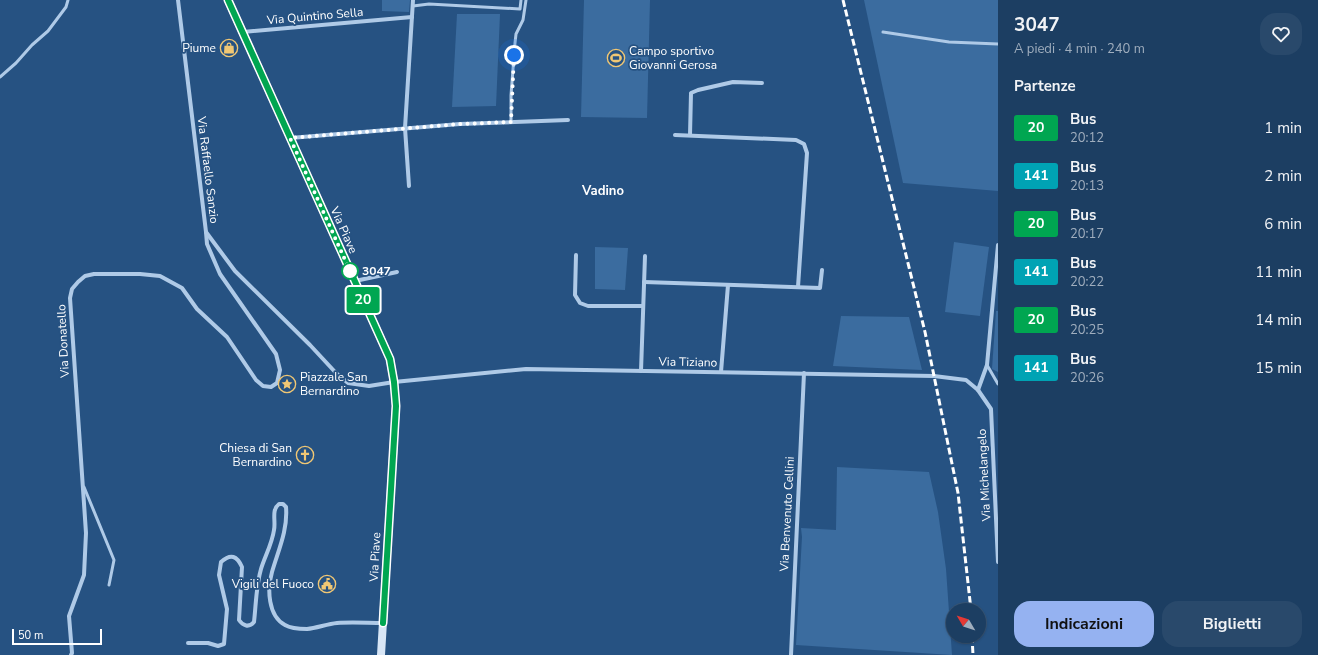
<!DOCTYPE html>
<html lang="it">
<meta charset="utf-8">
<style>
body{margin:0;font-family:"Nunito Sans",sans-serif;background:#29496b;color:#f1f3f6;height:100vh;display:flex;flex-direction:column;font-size:15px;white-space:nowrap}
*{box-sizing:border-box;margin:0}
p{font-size:13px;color:#a0aebe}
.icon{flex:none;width:22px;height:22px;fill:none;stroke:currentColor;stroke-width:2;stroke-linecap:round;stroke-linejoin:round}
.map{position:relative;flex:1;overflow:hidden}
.drawer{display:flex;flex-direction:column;background:#1c3e62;width:320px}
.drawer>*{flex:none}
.badge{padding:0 8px;border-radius:3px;font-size:14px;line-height:26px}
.needle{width:26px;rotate:309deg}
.tools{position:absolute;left:946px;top:603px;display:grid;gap:8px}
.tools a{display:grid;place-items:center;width:40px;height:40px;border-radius:50%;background:#1c3e62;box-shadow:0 1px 3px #0004,0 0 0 1px #3a5777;font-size:20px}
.scale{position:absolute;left:12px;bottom:10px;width:90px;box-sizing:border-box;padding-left:4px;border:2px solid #fff;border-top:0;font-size:11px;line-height:14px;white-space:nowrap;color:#fff;-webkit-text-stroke:3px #265282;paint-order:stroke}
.you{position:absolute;width:20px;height:20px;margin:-10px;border:3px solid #fff;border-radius:50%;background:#1a73e8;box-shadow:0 0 0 6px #1a73e833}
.map>.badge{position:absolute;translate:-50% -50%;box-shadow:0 0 0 2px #fff}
h2{padding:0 16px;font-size:15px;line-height:36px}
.round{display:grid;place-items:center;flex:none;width:42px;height:42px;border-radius:16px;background:#29496b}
.head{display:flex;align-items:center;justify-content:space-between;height:68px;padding:0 16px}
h1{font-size:19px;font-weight:700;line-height:30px}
.button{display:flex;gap:8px;margin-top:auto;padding:8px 16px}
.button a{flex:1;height:46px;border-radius:16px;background:#95b2f1;color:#111;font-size:16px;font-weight:700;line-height:46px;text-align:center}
.button a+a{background:#29496b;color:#f1f3f6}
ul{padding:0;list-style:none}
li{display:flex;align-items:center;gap:12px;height:48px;padding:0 16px}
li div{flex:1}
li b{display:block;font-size:15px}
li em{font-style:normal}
li .badge{min-width:44px;font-weight:700;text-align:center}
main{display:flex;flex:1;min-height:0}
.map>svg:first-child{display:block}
.green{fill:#3b6c9f}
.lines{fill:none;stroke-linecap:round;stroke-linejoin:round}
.lane{stroke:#afcae7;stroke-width:3}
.street{stroke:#afcae7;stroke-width:4}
.secondary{stroke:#d8e6f6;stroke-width:8}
.rail{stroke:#fff;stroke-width:3;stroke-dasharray:7 3;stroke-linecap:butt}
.line-casing{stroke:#fff;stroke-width:9}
.line{stroke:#00a651;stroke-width:6}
.walk{stroke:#fff;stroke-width:4;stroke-dasharray:0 7.2}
.stop-dot{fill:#fff;stroke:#00a651;stroke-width:2}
.labels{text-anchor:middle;stroke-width:3.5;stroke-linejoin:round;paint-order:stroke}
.street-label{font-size:12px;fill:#fff;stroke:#265282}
.poi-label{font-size:12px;fill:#fff;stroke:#265282;text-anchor:end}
.stop-label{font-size:12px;font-weight:bold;fill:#fff;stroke:#265282;text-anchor:start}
.neighbourhood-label{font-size:13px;font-weight:bold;fill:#fff;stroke:#265282}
</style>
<main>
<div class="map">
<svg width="998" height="655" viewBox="0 0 998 655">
<rect width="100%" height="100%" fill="#265282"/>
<!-- green -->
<g class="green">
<polygon points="382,0 410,0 409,12 382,11"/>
<polygon points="584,0 650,0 647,118 581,117"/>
<polygon points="864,0 998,0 998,191 903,183"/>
<polygon points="457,14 500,14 496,106 452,107"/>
<polygon points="954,242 989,247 980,316 945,312"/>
<polygon points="595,247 628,248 625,290 595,289"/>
<polygon points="996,311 998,311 998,372 992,369"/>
<polygon points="841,316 909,317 922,370 833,366"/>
<polygon points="837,467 929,472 938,512 946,569 952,655 796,645 802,537 801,528 836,530"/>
</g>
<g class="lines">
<!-- lane -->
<g class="lane">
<polyline points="413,6 429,4 520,9 521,0"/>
<polyline points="883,32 949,42 998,44"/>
<polyline points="0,77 16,63 32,45 48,31 66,7 68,0"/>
<polyline points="511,122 511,95 515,43 516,34 523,20 526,0"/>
<polyline points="987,365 998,384"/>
<polyline points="84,487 114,560 109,585"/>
</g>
<!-- street -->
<g class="street">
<polyline points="178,0 206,232 235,271 310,345 336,373 348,383 369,386 394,382 526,369 934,376 966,380 978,390 991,409 998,562"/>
<polyline points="243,32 412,17"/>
<polyline points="675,135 796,140 804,144 807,153 798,287"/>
<polyline points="690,135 691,93 698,90 733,82 762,83"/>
<polyline points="290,138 460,124 568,120"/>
<polyline points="409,186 405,128 413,0"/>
<polyline points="576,255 575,295 580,303 588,306 643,306"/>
<polyline points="355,281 397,272"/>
<polyline points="644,282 820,288 822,270"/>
<polyline points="641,371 645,256"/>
<polyline points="721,372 728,285"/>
<polyline points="978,390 987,365 998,245"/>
<path d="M188 643H208L218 646 224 644 227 609 219 575 221 562C231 553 237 556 242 567L239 620C243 626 249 628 254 622 256 605 256 586 261 569 265 556 272 544 274 530 276 521 271 510 279 504H283L286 507C288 530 278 551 272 572 267 589 268 616 285 625 290 628 301 629 307 629 317 628 327 624 337 623 352 622 368 623 383 623"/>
<polyline points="71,655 72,653 69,616 84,575 86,533 70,298 72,289 78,282 85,276 94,274 140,274 160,276 182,288 197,309 227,337 256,380 263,386 271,387 277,383 280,370 276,354 220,274 207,244 206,232"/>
<polyline points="791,655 804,373"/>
</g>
<!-- secondary -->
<polyline class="secondary" points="228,0 390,359 394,382 396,406 381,655"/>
<!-- rail -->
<g class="rail">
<polyline points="843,0 925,332 958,493 971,610"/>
<polyline points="972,636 973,655"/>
</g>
</g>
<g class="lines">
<defs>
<polyline id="line" points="228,0 390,359 394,382 396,406 383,623"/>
</defs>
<!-- line casing -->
<use href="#line" class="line-casing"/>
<!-- line -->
<use href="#line" class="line"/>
<!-- walk -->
<polyline class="walk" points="350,271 290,138 460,124 511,122 514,55"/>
</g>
<!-- icons -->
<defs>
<symbol id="shop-ring" viewBox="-11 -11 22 22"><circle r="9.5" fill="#265282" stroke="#f0c774" stroke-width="1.5"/><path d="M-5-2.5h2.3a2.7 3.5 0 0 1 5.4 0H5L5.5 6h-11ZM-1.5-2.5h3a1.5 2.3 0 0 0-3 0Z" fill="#f0c774"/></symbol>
<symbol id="stadium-ring" viewBox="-11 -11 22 22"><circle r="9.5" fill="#265282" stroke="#f0c774" stroke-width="1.5"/><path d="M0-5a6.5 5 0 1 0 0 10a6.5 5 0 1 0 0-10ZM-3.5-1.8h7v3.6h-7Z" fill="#f0c774"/></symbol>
<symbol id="sight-ring" viewBox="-11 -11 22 22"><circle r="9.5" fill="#265282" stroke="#f0c774" stroke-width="1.5"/><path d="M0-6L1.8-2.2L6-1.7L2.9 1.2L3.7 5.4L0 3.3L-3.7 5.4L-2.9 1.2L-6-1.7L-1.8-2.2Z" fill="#f0c774"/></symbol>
<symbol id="church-ring" viewBox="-11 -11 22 22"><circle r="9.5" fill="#265282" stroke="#f0c774" stroke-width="1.5"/><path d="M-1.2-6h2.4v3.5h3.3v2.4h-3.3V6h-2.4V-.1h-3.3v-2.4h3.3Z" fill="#f0c774"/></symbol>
<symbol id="civic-ring" viewBox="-11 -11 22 22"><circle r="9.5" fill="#265282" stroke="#f0c774" stroke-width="1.5"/><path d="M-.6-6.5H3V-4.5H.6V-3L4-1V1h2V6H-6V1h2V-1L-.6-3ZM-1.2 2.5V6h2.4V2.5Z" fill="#f0c774"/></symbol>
</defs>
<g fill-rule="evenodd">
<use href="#shop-ring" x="219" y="38" width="20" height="20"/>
<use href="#stadium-ring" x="606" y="48" width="20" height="20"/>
<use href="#sight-ring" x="277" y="374" width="20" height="20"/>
<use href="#church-ring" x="295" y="445" width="20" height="20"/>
<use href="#civic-ring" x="317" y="574" width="20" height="20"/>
</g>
<!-- markers -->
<circle class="stop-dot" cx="350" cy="271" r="8"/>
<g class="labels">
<!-- street labels -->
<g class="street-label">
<text transform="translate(315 16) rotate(-5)" y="4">Via Quintino Sella</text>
<text transform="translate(208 170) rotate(83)" y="4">Via Raffaello Sanzio</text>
<text transform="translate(344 230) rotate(66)" y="4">Via Piave</text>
<text transform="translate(63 341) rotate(-93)" y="4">Via Donatello</text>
<text transform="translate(688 362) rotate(1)" y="4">Via Tiziano</text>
<text transform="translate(984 475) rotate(-93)" y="4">Via Michelangelo</text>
<text transform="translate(787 514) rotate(-87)" y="4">Via Benvenuto Cellini</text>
<text transform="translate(375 557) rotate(-87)" y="4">Via Piave</text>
</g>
<!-- poi labels -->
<g class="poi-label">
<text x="216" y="52">Piume</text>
<text x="629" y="55" text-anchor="start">Campo sportivo<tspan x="629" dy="14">Giovanni Gerosa</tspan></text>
<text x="300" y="381" text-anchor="start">Piazzale San<tspan x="300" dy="14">Bernardino</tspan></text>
<text x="292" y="452">Chiesa di San<tspan x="292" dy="14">Bernardino</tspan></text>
<text x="314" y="588">Vigili del Fuoco</text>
</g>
<!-- stop labels -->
<g class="stop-label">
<text x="362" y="275">3047</text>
</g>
<!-- neighbourhood labels -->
<g class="neighbourhood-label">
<text x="603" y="195">Vadino</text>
</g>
</g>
</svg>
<div class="tools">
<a><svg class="needle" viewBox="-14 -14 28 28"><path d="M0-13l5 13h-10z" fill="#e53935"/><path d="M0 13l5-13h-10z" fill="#a0aebe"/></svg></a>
</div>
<div class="scale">50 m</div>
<div class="you" style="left:514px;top:55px"></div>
<b class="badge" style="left:363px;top:300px;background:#00a651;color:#fff">20</b>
</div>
<section class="drawer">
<div class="head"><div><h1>3047</h1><p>A piedi · 4 min · 240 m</p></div><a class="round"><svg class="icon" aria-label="heart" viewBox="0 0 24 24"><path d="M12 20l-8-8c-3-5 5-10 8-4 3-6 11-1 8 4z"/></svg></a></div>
<h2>Partenze</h2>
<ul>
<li><span class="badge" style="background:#00a651;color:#fff">20</span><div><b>Bus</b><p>20:12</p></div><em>1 min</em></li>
<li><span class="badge" style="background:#00a3b4;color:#fff">141</span><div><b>Bus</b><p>20:13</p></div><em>2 min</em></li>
<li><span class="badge" style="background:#00a651;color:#fff">20</span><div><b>Bus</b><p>20:17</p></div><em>6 min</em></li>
<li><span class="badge" style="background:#00a3b4;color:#fff">141</span><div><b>Bus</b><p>20:22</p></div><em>11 min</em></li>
<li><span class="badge" style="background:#00a651;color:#fff">20</span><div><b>Bus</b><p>20:25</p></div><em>14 min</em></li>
<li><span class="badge" style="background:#00a3b4;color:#fff">141</span><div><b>Bus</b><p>20:26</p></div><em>15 min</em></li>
</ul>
<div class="button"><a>Indicazioni</a><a>Biglietti</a></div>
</section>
</main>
